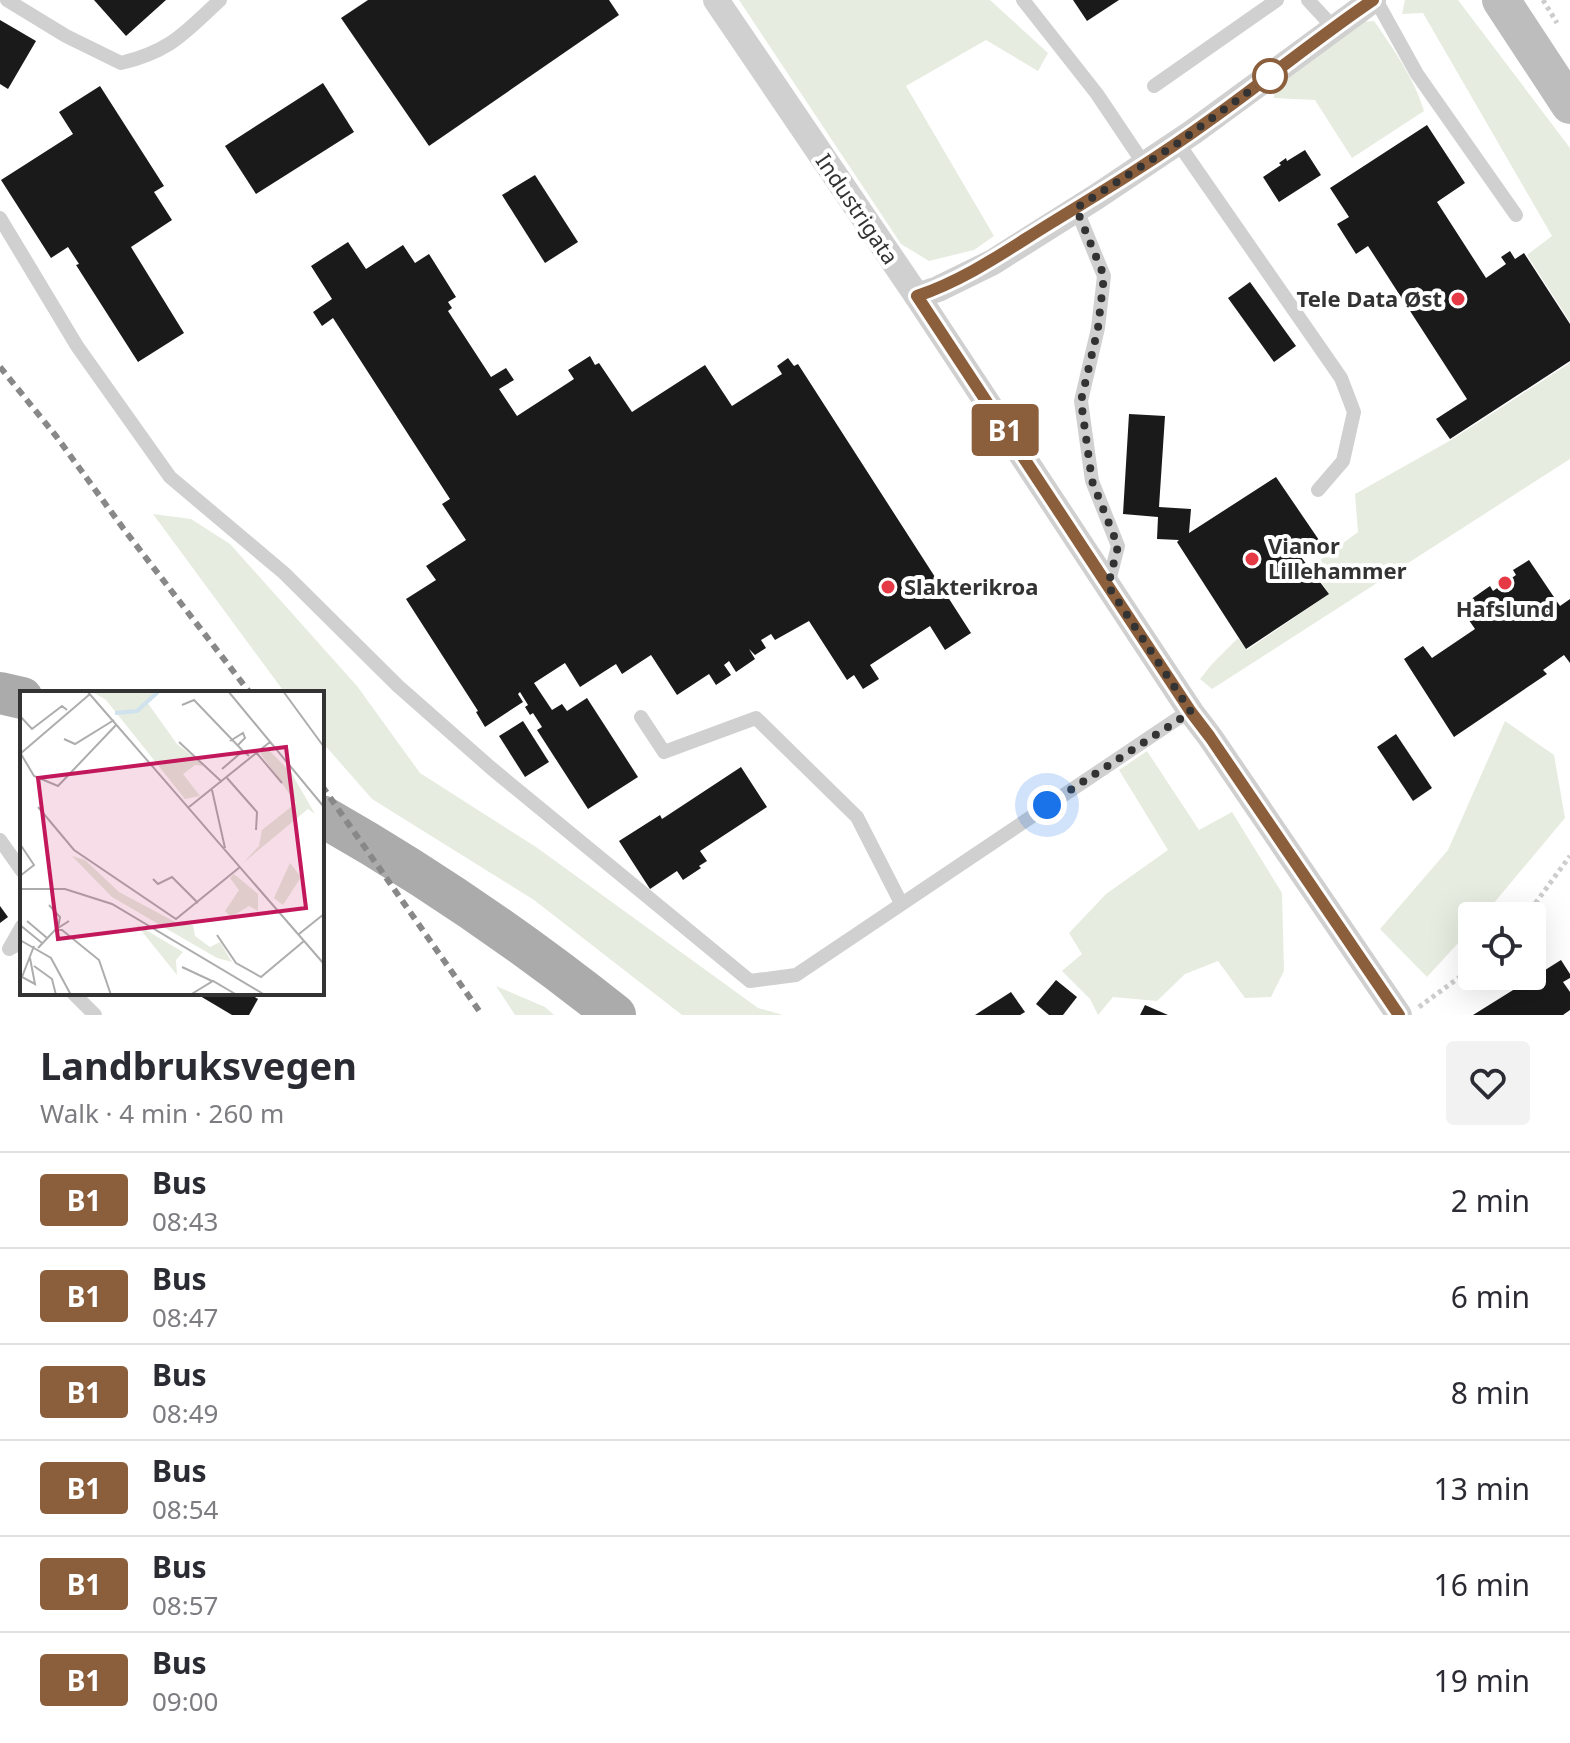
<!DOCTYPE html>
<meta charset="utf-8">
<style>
body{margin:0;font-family:"Noto Sans",sans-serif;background:#f2f2f3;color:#2b2b33;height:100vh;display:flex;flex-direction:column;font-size:30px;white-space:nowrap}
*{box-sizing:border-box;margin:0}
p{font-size:26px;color:#7c7c81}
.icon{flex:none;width:44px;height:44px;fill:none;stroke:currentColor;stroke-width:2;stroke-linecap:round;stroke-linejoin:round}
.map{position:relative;height:1015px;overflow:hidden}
.drawer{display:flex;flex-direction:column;background:#fff;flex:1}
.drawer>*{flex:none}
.badge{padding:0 16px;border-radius:6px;font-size:28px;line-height:52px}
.controls{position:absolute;left:1458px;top:902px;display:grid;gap:16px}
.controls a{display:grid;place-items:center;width:88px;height:88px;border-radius:8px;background:#fff;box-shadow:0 8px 32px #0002;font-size:40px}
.you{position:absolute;width:40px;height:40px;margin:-20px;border:6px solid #fff;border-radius:50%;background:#1a73e8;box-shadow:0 0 0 12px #1a73e833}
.map>.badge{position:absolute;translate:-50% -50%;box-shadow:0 0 0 4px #fff}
.round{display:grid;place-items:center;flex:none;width:84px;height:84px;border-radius:8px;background:#f2f2f3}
.headline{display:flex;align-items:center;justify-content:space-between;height:136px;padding:0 40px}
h1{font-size:38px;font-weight:700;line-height:60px}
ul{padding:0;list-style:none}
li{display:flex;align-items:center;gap:24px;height:96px;padding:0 40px;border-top:2px solid #e1e1e2}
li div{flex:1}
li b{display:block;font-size:30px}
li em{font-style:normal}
li .badge{min-width:88px;font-weight:700;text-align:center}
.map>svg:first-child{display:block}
.green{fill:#e6ecdf}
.building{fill:#1a1a1a}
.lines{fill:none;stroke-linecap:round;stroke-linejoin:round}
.path{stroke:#cdcdcd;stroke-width:5;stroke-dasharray:4 4;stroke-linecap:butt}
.service{stroke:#d0d0d0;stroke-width:14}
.minor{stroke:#d0d0d0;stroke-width:26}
.secondary{stroke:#bdbdbd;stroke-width:38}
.primary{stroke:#ababab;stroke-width:42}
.rail{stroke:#888;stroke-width:6;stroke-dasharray:8 6;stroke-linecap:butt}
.line-casing{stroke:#fff;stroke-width:18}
.line{stroke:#8b5e3c;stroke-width:12}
.walk{stroke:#333;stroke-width:8;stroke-dasharray:0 14.4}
.stop-dot{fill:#fff;stroke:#8b5e3c;stroke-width:4}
.poi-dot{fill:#e63946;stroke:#fff;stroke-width:3}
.labels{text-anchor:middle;stroke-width:8;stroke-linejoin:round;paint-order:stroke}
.street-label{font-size:22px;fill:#333;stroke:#fff}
.poi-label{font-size:22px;font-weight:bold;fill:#333;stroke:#fff;text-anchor:start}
.inset-river{fill:none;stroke:#cfe2ee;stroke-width:4}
.inset-road{fill:none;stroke:#adadad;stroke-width:2}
.view{fill:#c2185b;fill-opacity:0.15;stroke:#c2185b;stroke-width:4}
.inset-edge{fill:none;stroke:#333;stroke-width:4}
</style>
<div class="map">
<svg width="1570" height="1015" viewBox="0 0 1570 1015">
<rect width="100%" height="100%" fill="#fff"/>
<!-- green -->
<g class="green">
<polygon points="739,0 990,0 1048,53 1038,71 986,40 906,86 994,236 974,250 929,261 901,244"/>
<polygon points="1405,0 1458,0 1570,148 1570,322 1527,255 1552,236 1423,13 1402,14"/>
<path d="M1374 21C1394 50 1414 78 1424 111L1352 158 1315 100 1274 98V82L1361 22Z"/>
<polygon points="1570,363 1570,459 1212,689 1200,679 1212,664 1238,638 1247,650 1329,594 1311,567 1358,532 1355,494 1451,440"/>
<polygon points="153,514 191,519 230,544 357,686 420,773 536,847 758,1008 783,1015 682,1015 534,900 372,799 322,742 322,693 285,693"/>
<polygon points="1505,721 1554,755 1565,818 1483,916 1472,916 1472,928 1427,977 1380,929 1448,850"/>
<polygon points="1147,751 1199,830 1232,812 1282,893 1284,971 1271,997 1245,998 1218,961 1185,974 1157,1001 1113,997 1098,1015 1090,999 1062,971 1082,954 1069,933 1106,894 1168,850 1119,770"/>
<polygon points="496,986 545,1007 554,1015 515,1015"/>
</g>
<!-- building -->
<g class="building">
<polygon points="94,0 166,0 126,36"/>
<polygon points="368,0 609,0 619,15 429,146 341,18"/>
<polygon points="1073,0 1119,0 1087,21"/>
<polygon points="0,20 36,41 8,89 0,84"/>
<polygon points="323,83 354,132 256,194 225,146"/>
<polygon points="100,86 164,186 154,192 172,220 131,247 184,333 138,362 76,265 79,264 68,247 51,258 1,180 73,134 59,112"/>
<polygon points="1427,125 1465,183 1437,202 1486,278 1506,264 1501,257 1510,251 1515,259 1524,253 1570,324 1570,361 1450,439 1436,419 1467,399 1368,246 1356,254 1337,224 1349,217 1330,188"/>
<polygon points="1305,150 1321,175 1279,202 1263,177 1281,165 1279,163 1286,158 1287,161"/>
<polygon points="535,175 578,242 545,263 502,195"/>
<polygon points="348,242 366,269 403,245 415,263 429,254 456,297 448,302 452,308 448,311 491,377 506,368 514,380 499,389 517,416 574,379 568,370 590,356 595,365 599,363 632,412 705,365 732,406 782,374 777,366 788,358 794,366 798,364 971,633 945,650 930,626 870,665 879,679 863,689 854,675 847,680 809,621 775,640 771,634 761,640 766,648 755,655 749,649 755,659 736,672 729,661 724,665 731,675 716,685 709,674 677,695 651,655 622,674 616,664 580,687 565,663 534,683 552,710 562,704 567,711 587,698 638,777 588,809 537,730 542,727 533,713 530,715 525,707 528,705 520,692 518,694 523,702 485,727 476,712 478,711 406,599 436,580 426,566 466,540 442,504 450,499 333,318 322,326 313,312 332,299 311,266"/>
<polygon points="1250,282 1296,346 1274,362 1228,298"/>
<polygon points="1129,414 1165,416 1159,507 1191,509 1189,533 1276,477 1321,543 1301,557 1329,594 1246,649 1177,542 1179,540 1157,539 1158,517 1123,514"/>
<polygon points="1529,560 1560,606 1570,599 1570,663 1564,655 1543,670 1547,674 1454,737 1404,659 1423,646 1432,658 1475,629 1460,607 1490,586 1493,591 1516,575 1513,570"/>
<polygon points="523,721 549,762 525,777 499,736"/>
<polygon points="1396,734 1432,788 1413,801 1377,747"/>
<polygon points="741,767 767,807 700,851 707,861 699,866 701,868 683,880 677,871 650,889 619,841 660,815 662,819"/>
<polygon points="0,906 8,917 0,923"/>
<polygon points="1561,960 1570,974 1570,978 1563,982 1570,992 1570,1010 1563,1015 1473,1015"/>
<polygon points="1056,980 1077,997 1063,1015 1049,1015 1036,1004"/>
<polygon points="1011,992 1025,1012 1020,1015 975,1015"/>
<polygon points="195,993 248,993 258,999 249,1015 232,1015"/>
<polygon points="1145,1005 1168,1015 1140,1015"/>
</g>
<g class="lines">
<!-- path -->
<g class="path">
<polyline points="1543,0 1557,23"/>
<polyline points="1526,916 1570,856"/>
<polyline points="1419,1007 1472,968"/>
</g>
<!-- service -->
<g class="service">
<path d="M7 0 66 36 121 63C171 51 184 33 220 0"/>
<polyline points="1023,0 1097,94 1144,164"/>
<polyline points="1308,0 1333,27"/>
<polyline points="1376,0 1417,74 1516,215"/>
<polyline points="1154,86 1277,0"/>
<polyline points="1178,143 1341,378 1354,412 1343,461 1318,490"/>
<polyline points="1076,208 1104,276 1098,328 1081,401 1092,481 1118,546 1108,585"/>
<polyline points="0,218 77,346 170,477 284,573 398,686 491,768 750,981 796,975 1177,719 1191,712"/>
<polyline points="641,717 664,752 756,718 857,817 901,903"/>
<polyline points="0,840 22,871"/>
<polyline points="22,926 9,949 22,942"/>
<polyline points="73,993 95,1015"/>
</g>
<!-- minor -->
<g class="minor">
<polyline points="716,0 917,296 1191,712 1210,737 1399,1015"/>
<polyline points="917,296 938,289 993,262 1096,197 1193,132 1373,0"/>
</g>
<!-- secondary -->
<polyline class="secondary" points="1501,0 1570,105"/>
<!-- primary -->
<g class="primary">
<polyline points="0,693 22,698"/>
<path d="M322 816C426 875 522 941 615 1015"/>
</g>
<!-- rail -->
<g class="rail">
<polyline points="0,367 56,436 123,528 250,693"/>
<polyline points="322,786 482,1015"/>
</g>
</g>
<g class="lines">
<defs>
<path id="line" d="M1373 0C1317 38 1265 81 1210 120 1159 157 1105 190 1051 223 1007 250 967 279 917 296L1191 712 1210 737 1399 1015"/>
</defs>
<!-- line casing -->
<use href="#line" class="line-casing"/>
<!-- line -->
<use href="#line" class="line"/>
<!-- walk -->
<polyline class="walk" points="1047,805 1191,712 1108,586 1118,546 1092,481 1081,401 1098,328 1104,276 1076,208 1178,143 1281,68 1270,76"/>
</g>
<!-- markers -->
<circle class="stop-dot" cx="1270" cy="76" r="16"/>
<g class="poi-dot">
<circle cx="1458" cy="299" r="8"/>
<circle cx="1252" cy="559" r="8"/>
<circle cx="1505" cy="583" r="8"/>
<circle cx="888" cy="587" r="8"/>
</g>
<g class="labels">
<!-- street labels -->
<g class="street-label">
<text transform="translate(857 209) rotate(56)" y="8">Industrigata</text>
</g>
<!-- poi labels -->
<g class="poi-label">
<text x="1442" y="307" text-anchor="end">Tele Data Øst</text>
<text x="1268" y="554">Vianor<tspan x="1268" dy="25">Lillehammer</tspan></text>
<text x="904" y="595">Slakterikroa</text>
<text x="1505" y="617" text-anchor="middle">Hafslund</text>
</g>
</g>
<!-- overview -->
<g transform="translate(20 691)">
<rect width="304" height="304" fill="#fff"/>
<path d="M71 0H139L127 11 157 53 185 75 175 74 163 83 180 105 165 108 86 9ZM247 57 272 83 295 123 288 118 223 172 239 155 242 139 276 112 240 62ZM52 165 65 169 99 201 157 232 173 234 175 245 190 256 200 251 212 271 197 267 92 206ZM270 172 281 186 263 214 254 207ZM214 183 238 203V220L229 215 211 226 205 220 219 199 210 187ZM116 233 163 261 156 269 157 284Z" fill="#e6ecdf"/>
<path class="inset-river" d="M95 22 117 20 139 0"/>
<path class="inset-road" d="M67 0 304 273M208 0 304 116M263 0 304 56M162 14 174 9 223 60M0 25 12 38 42 15 47 19M44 48 55 53 94 29M210 50 223 42 225 47 217 55M159 51 202 91M235 60 262 92M0 63 70 3M1 63 14 85 38 95 97 33M202 78 223 60 229 65M207 87 237 121 236 139M192 99 205 157M18 116 54 159 156 228 220 176M169 116 250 51M0 153 14 174 0 185M133 188 138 193 152 186 178 212M0 198H45L92 213 245 304M29 214 40 226 38 237 49 230M7 230 27 247M0 234 22 252M279 243 304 223M197 244 216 272 241 286 284 250M0 249 31 267 51 304M18 257 35 239H42L79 269 91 304M10 267 15 293 2 286 14 255M14 275 32 288 36 304M162 276 192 290M170 304 193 290 217 304"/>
<path class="view" d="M266 56 286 217 38 248 18 87Z"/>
<rect width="304" height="304" class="inset-edge"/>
</g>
</svg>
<div class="controls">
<a><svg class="icon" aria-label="locate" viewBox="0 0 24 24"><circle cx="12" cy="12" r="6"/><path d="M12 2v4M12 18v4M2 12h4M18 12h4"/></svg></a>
</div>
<div class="you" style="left:1047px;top:805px"></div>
<b class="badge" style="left:1005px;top:430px;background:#8b5e3c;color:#fff">B1</b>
</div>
<section class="drawer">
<div class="headline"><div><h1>Landbruksvegen</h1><p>Walk · 4 min · 260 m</p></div><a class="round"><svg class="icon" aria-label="heart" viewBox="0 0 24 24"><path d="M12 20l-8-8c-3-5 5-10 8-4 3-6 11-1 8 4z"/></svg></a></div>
<ul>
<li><span class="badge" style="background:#8b5e3c;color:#fff">B1</span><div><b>Bus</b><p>08:43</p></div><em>2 min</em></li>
<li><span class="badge" style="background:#8b5e3c;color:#fff">B1</span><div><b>Bus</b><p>08:47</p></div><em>6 min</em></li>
<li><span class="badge" style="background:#8b5e3c;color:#fff">B1</span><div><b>Bus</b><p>08:49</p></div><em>8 min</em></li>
<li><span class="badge" style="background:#8b5e3c;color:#fff">B1</span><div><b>Bus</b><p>08:54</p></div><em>13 min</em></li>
<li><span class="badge" style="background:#8b5e3c;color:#fff">B1</span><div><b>Bus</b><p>08:57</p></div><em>16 min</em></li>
<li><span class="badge" style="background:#8b5e3c;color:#fff">B1</span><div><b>Bus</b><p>09:00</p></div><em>19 min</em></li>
</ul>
</section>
